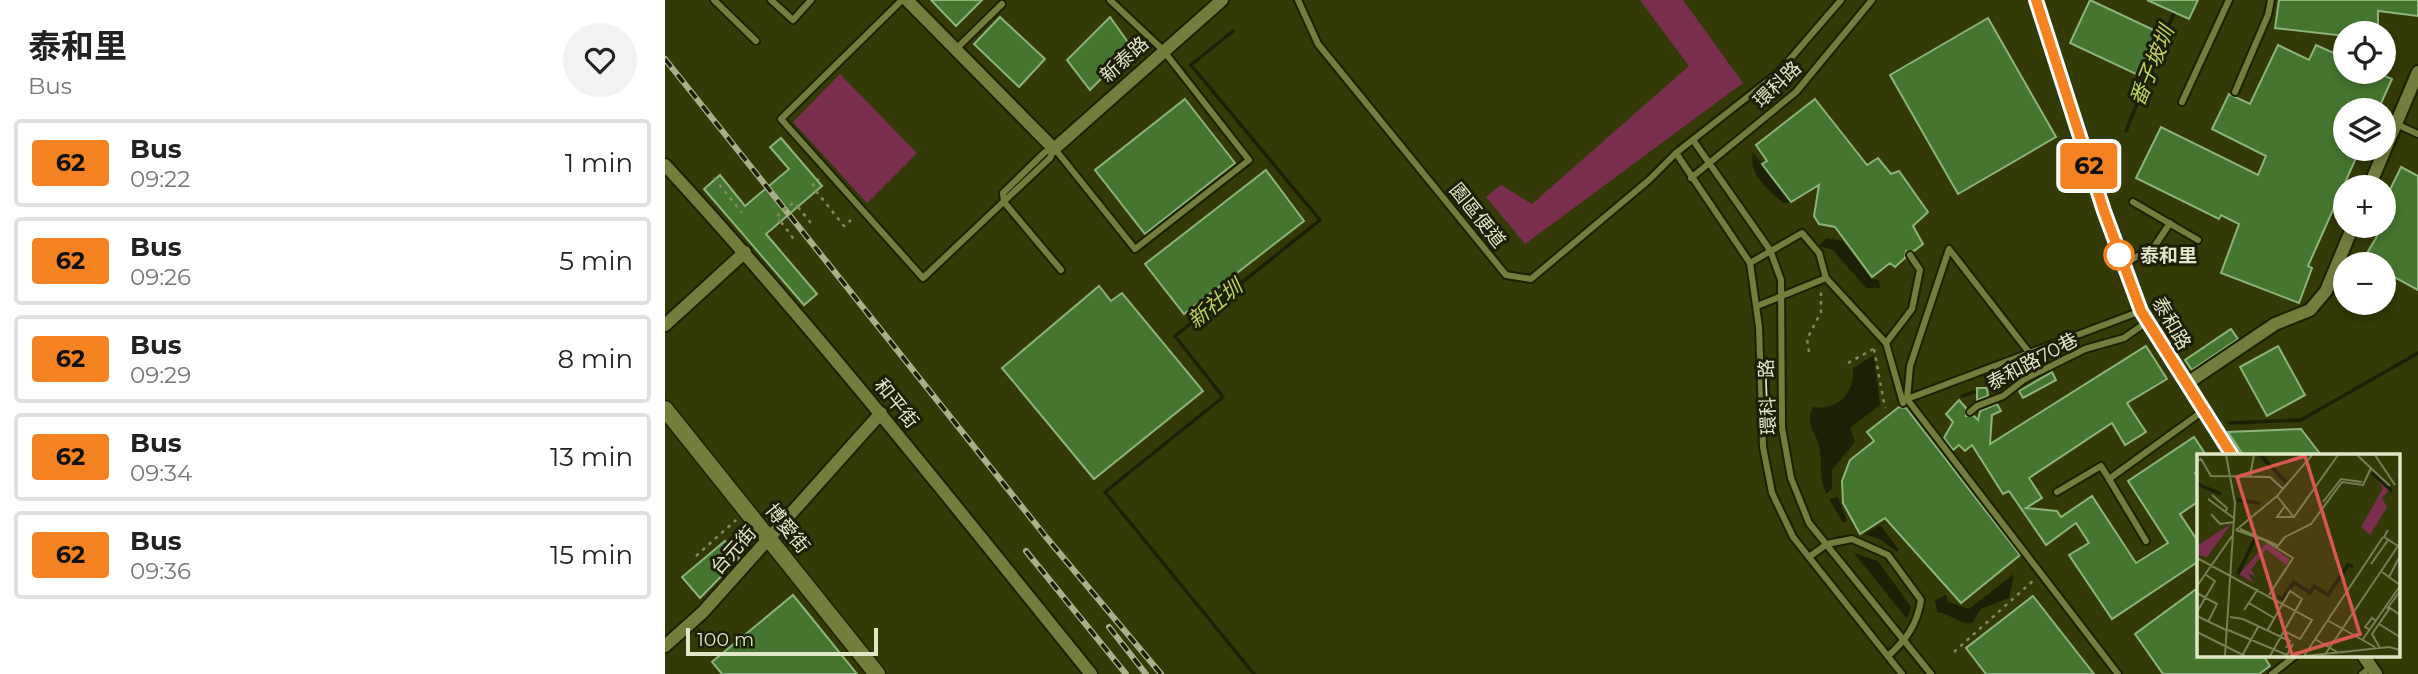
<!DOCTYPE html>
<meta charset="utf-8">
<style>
body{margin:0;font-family:Montserrat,"Noto Sans TC",sans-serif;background:#f2f2f2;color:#222;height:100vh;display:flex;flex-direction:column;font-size:26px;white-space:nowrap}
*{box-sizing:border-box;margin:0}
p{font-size:23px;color:#767676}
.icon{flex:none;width:38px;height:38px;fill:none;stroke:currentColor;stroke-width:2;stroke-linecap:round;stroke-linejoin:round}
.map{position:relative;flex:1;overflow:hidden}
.drawer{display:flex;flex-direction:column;background:#fff;width:665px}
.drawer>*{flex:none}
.badge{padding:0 14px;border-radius:5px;font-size:24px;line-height:46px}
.controls{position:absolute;left:1668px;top:21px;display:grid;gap:14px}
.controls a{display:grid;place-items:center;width:63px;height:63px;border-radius:50%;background:#fff;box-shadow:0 4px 10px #0003;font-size:35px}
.scale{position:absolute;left:21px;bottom:18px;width:192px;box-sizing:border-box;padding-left:7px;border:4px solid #e0e7c6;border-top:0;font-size:19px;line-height:24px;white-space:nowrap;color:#e0e7c6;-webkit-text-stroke:5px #1c1f05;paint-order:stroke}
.map>.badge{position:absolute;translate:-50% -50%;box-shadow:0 0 0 4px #fff}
.round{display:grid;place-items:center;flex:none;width:74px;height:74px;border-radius:37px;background:#f2f2f2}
.head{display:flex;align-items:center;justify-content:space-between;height:119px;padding:0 28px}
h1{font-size:33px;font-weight:700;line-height:52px}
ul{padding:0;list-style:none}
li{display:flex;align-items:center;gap:21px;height:88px;margin:0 14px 10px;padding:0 14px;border:4px solid #e0e0e0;border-radius:7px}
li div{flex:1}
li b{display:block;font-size:26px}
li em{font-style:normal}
li .badge{min-width:77px;font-weight:700;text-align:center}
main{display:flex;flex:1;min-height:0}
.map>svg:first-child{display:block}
.green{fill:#7a2f4e}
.water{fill:#1c2005}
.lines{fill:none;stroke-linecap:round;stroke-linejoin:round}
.stream{stroke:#1c2005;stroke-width:3.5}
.building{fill:#45762f;stroke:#8cb47c;stroke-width:2}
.lane-casing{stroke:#1b2000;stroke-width:10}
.street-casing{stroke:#1b2000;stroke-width:16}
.secondary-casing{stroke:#1b2000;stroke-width:19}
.path{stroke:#838a5e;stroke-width:2.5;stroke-dasharray:3.5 5;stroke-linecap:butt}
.lane{stroke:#737e3d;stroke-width:6}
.street{stroke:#737e3d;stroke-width:12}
.secondary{stroke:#737e3d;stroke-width:16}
.rail-casing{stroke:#a9b089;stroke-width:6}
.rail{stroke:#1c1f05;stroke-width:3.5;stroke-dasharray:10;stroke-linecap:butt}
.path-bridge{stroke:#838a5e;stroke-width:2.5;stroke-dasharray:3.5 5;stroke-linecap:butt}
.line-casing{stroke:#fff;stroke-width:16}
.line{stroke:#f58220;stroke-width:10}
.stop-dot{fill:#fff;stroke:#f58220;stroke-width:3.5}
.labels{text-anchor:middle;stroke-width:6;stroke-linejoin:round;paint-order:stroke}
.street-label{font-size:19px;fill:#e0e7c6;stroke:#1c1f05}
.stop-label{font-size:19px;font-weight:bold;fill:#e0e7c6;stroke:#1c1f05;text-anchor:start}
.water-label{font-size:21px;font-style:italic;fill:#c0d25b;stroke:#1c1f05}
.inset-river{fill:none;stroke:#1c2005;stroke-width:3.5}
.inset-road{fill:none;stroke:#787f52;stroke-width:2}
.view{fill:#d85850;fill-opacity:0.15;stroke:#d85850;stroke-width:3.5}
.inset-edge{fill:none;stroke:#e0e7c6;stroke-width:3.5}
</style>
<main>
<section class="drawer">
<div class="head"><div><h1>泰和里</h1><p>Bus</p></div><a class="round"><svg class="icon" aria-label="heart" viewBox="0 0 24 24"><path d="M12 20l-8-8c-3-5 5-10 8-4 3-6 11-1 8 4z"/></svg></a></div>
<ul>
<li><span class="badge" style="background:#f58220;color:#111">62</span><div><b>Bus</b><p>09:22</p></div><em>1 min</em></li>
<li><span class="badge" style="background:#f58220;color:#111">62</span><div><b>Bus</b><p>09:26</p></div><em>5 min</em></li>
<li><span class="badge" style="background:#f58220;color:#111">62</span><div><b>Bus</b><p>09:29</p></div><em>8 min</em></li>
<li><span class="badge" style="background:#f58220;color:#111">62</span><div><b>Bus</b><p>09:34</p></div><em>13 min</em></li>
<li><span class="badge" style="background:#f58220;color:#111">62</span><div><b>Bus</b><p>09:36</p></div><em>15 min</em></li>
</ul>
</section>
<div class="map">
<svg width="1753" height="674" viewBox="0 0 1753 674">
<rect width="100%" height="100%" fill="#333a05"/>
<!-- green -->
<g class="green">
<polygon points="975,0 1018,0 1078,83 860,244 821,197 836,185 867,204 1024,66"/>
<polygon points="175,74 252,153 202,203 128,122"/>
</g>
<!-- water -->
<g class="water">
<path d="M1088 152 1127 203H1118C1102 188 1083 175 1088 152Z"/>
<polygon points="1161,238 1178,241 1207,279 1214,280 1215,288 1201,288 1168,250 1154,246"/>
<path d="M1209 355 1215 405 1185 428 1190 442 1167 470V489L1161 494C1154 475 1157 468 1155 450 1152 432 1139 426 1148 407 1173 411 1190 393 1188 368Z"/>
<polygon points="1173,497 1182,521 1178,523 1164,499"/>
<polygon points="1215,525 1234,550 1232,552 1215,539 1199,534"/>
<polygon points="1189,553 1213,561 1246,607 1242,619"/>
<path d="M1349 574 1344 598 1316 609 1307 623C1294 625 1285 613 1272 612L1270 600 1281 595 1283 602 1304 609Z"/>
</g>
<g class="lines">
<!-- stream -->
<g class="stream">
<polyline points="568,31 526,65 655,220 510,336 558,397 440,492 589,674"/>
<polyline points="1461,131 1510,10"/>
<polyline points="1297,396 1309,392"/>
<polyline points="1564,423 1636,420 1753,353"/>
</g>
</g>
<!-- building -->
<g class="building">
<polygon points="266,0 317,0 291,26"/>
<polygon points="1425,0 1493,32 1473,75 1405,43"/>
<polygon points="1482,0 1533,0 1524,19"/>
<polygon points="1614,0 1753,0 1753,16 1713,11 1713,33 1680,33 1680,36 1610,28"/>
<polygon points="335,17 380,59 354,87 309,44"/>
<polygon points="445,17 467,48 425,90 402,60"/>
<polygon points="1323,18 1391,137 1293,194 1225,75"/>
<polygon points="1613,45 1644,60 1651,45 1680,58 1680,72 1710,72 1727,79 1713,110 1680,110 1680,149 1695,149 1643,266 1647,268 1634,303 1556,273 1574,224 1556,215 1554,219 1471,178 1496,127 1593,175 1601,156 1547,129 1564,94 1585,104"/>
<polygon points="520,99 570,163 480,234 430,170"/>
<polygon points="1150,99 1202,165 1213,158 1226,174 1234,171 1263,212 1248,226 1258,244 1249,251 1241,251 1240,258 1230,267 1225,263 1207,277 1170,227 1154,224 1149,216 1154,185 1126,202 1097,164 1102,161 1091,145"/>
<polygon points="116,138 157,186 101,234 152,294 139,305 39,189 55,175 80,206 124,169 105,147"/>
<polygon points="1736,167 1753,176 1753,290 1718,271 1718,264 1705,264 1698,260 1718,226 1727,204 1720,200"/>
<polygon points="601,170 639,221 519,314 480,264"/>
<polygon points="434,286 446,301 457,293 538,391 429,479 337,368"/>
<polygon points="1566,329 1573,339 1527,370 1520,360"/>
<polygon points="1481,346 1502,379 1462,403 1481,432 1460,445 1447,423 1364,478 1377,498 1361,508 1392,511 1396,517 1427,496 1471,563 1503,543 1463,481 1529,437 1541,455 1534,455 1534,470 1530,473 1534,479 1534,501 1515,514 1534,543 1534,561 1447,619 1404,555 1424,543 1411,523 1381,545 1344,491 1338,494 1307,445 1300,451 1294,445 1288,450 1279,438 1288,422 1281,414 1294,400 1301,408 1301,416 1309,416 1313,420 1315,411 1332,404 1336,411 1327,415 1325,444"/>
<polygon points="1613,346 1640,395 1602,416 1575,367"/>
<polygon points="1387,372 1391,380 1358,398 1354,391"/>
<polygon points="1312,388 1322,388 1323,396 1312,400"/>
<polygon points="1234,407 1241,408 1355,555 1296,603 1220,518 1195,534 1178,503 1177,481 1185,460 1209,441 1202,432"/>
<polygon points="1636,429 1656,455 1578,455 1563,432"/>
<polygon points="60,541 74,558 35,598 17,577"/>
<polygon points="1534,587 1534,655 1598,655 1605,666 1594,674 1498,674 1470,634"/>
<polygon points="128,595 192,674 57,674 47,662"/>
<polygon points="1368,596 1429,674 1321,674 1301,648"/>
</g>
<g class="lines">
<defs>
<g id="lane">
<polyline points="49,0 91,41"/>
<polyline points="106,0 128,20 146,0"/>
<polyline points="237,0 116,119 258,278 385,158 389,149"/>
<polyline points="633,0 653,44 841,275 866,279 984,180 1011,153 1113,73 1176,0"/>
<polyline points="291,49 337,4"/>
<polyline points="1570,92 1603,15 1606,0"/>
<polyline points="1517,102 1564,0"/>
<polyline points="1731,124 1753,134"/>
<polyline points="1028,140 1105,250 1116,280 1117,428 1126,478 1144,523 1266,674"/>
<polyline points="390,149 470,249 584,160 498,50 445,0"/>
<polyline points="1011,153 1085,263 1094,327 1098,447 1107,493 1128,537 1237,674"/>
<polyline points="1026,178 1131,92 1207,0"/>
<polyline points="339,202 396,270"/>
<polyline points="339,202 338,193 380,152 389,149"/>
<polyline points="1468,202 1533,240"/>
<polyline points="1085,263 1137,233 1154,253 1161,278 1092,306"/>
<polyline points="1459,264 1489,247 1505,223"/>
<polyline points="1161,278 1221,343 1238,403"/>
<polyline points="1221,343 1247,309 1255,270 1245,255"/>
<polyline points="1363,351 1284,249 1245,366 1242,399 1453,674"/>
<polyline points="1242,399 1476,311"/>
<polyline points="1305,412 1312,406 1338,396 1360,379 1420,349 1459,338 1482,322"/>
<polyline points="1392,492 1436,466 1444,479"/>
<polyline points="1481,541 1444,479 1538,411"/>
<path d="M1144 557 1162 544 1187 539 1223 555 1256 600C1252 625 1241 640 1223 656"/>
<polyline points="1607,674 1631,655"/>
<polyline points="1697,674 1706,667"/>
</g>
<g id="street">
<polyline points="242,0 389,149 557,0"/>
<polyline points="1371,0 1439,211 1476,311 1567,455"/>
<path d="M0 165C150 328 287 502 426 674"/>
<polyline points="1704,187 1753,72"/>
<polyline points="0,325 80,252"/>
<polyline points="1521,384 1610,324 1645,310 1661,291 1688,226"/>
<polyline points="0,646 38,612 216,413"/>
<polyline points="1698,655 1711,674"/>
</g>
<polyline id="secondary" points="0,409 212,674"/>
</defs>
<!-- lane casing -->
<use href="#lane" class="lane-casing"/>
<!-- street casing -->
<use href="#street" class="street-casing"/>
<!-- secondary casing -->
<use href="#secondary" class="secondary-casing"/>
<!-- path -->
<g class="path">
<polyline points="49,178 77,213"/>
<polyline points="147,186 154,179"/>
<polyline points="151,191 179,226 186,220"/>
<polyline points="110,195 121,209"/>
<polyline points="133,207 149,227"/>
<polyline points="116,222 131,242"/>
<polyline points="1209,349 1220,408"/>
<polyline points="1144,352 1142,339 1156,312 1156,289"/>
<polyline points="1183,363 1212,347"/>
<polyline points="31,556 71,520"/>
<polyline points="1289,652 1370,579"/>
</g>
<!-- lane -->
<use href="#lane" class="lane"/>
<!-- street -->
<use href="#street" class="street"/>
<!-- secondary -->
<use href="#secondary" class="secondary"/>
<defs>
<g id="rail">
<polyline points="0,59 381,537 496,674"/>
<polyline points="361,551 461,674"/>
<polyline points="444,627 481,674"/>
</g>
</defs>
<!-- rail casing -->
<use href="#rail" class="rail-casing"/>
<!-- rail -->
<use href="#rail" class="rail"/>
<!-- path-bridge -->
<polyline class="path-bridge" points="116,222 111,217 129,202 133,207"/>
</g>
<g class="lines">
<defs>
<polyline id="line" points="1371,0 1439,211 1476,311 1567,455"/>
</defs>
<!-- line casing -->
<use href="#line" class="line-casing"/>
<!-- line -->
<use href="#line" class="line"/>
</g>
<!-- markers -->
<circle class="stop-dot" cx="1454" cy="255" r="14"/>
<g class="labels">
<!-- street labels -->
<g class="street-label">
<text transform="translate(459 59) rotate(-42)" y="7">新泰路</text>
<text transform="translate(1112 84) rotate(-44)" y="7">環科路</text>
<text transform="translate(813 215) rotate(51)" y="7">園區便道</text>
<text transform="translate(1507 323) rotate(60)" y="7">泰和路</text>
<text transform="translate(1367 361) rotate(-28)" y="7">泰和路70巷</text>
<text transform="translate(1102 397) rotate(-92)" y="7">環科一路</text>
<text transform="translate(232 403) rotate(51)" y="7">和平街</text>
<text transform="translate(123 528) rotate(51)" y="7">博愛街</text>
<text transform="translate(68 550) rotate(-48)" y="7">台元街</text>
</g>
<!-- stop labels -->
<g class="stop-label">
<text x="1475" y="262">泰和里</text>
</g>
<!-- water labels -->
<g class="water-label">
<text transform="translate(1487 66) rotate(-68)" y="7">番子坡圳</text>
<text transform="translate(550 304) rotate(-39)" y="7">新社圳</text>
</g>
</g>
<!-- overview -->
<g transform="translate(1532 454)">
<rect width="203" height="203" fill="#333a05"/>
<path d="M175 19 192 36 185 44 190 53 173 81 164 73 186 34ZM35 69 10 103 1 101 0 92ZM70 89 93 106 89 111 69 95 54 116 59 123 51 119 56 129 42 120Z" fill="#7a2f4e"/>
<path class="inset-river" d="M63 1 89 28M175 19 195 37M0 30 24 40M40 46 63 49M41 120 58 85M80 142 85 145 97 128 113 139 117 132 131 141 151 111 156 112"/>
<path class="inset-road" d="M160 1 193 32M178 1 198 31M0 8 4 5 14 22 73 23 86 35M53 22 57 1M15 41 30 54 28 59M80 42 96 62M11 45 38 65M126 48 144 25 165 28M88 52 80 63H97L141 1M14 60 23 70 38 68M43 75 80 91M39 76 67 86 96 104 72 141M39 76 80 42 115 1M191 76 187 83 201 92M79 94 88 83 114 70 145 28 166 31 174 14M0 104 115 166 103 185 87 177M174 110 191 86M185 118 203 131M192 123 203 102M0 132 35 82M0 139 20 150 11 168M52 149 77 164M190 155 203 137M47 156 61 135M0 158 18 127 9 121M0 162 29 176M33 163 46 165 93 187 89 194M130 166 178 193M182 170 203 183M31 176 90 201 96 190M173 176 168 173 175 164 179 167M70 177 93 137 105 145 73 202M0 178 48 202M118 185 140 198M166 185 203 132M183 194 175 180 193 154 203 161M46 200 61 173M28 202 38 49 29 1M107 202 186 83M108 202 192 193 203 196M127 202 203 89"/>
<path class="view" d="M108 2 163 180 95 201 40 23Z"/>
<rect width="203" height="203" class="inset-edge"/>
</g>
</svg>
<div class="controls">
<a><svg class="icon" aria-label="locate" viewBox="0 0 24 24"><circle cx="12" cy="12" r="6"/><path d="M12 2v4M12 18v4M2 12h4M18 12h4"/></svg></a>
<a><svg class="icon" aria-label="layers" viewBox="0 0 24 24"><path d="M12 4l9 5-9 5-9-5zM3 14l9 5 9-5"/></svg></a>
<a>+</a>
<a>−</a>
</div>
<div class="scale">100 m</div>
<b class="badge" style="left:1424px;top:166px;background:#f58220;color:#111">62</b>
</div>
</main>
